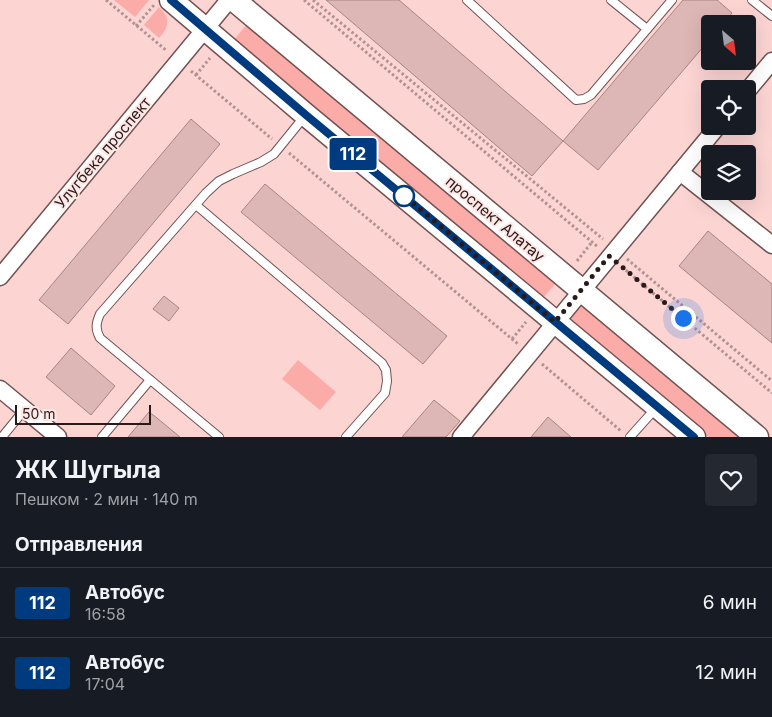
<!DOCTYPE html>
<html lang="ru">
<meta charset="utf-8">
<style>
body{margin:0;font-family:Inter,sans-serif;background:#242831;color:#f1f3f6;height:100vh;display:flex;flex-direction:column;font-size:19px;white-space:nowrap}
*{box-sizing:border-box;margin:0}
p{font-size:16px;color:#9ea1a6}
.icon{flex:none;width:28px;height:28px;fill:none;stroke:currentColor;stroke-width:2;stroke-linecap:round;stroke-linejoin:round}
.map{position:relative;height:437px;overflow:hidden}
.side{display:flex;flex-direction:column;background:#171b24;flex:1}
.side>*{flex:none}
.badge{padding:0 10px;border-radius:4px;font-size:18px;line-height:32px}
.needle{width:32px;rotate:152deg}
.tools{position:absolute;left:701px;top:15px;display:grid;gap:10px}
.tools a{display:grid;place-items:center;width:55px;height:55px;border-radius:5px;background:#171b24;box-shadow:0 5px 20px #0002;font-size:25px}
.scale{position:absolute;left:15px;bottom:12px;width:136px;box-sizing:border-box;padding-left:5px;border:2px solid #271a19;border-top:0;font-size:14px;line-height:18px;white-space:nowrap;color:#271a19;-webkit-text-stroke:4px #fee6e5;paint-order:stroke}
.you{position:absolute;width:25px;height:25px;margin:-12px;border:4px solid #fff;border-radius:50%;background:#1a73e8;box-shadow:0 0 0 8px #1a73e833}
.map>.badge{position:absolute;translate:-50% -50%;box-shadow:0 0 0 2px #fff}
h2{padding:0 15px;font-size:19px;line-height:45px}
.round{display:grid;place-items:center;flex:none;width:52px;height:52px;border-radius:5px;background:#242831}
.head{display:flex;align-items:center;justify-content:space-between;height:85px;padding:0 15px}
h1{font-size:24px;font-weight:700;line-height:38px}
ul{padding:0;list-style:none}
li{display:flex;align-items:center;gap:15px;height:70px;padding:0 15px;border-top:1px solid #363941}
li div{flex:1}
li b{display:block;font-size:19px}
li em{font-style:normal}
li .badge{min-width:55px;font-weight:700;text-align:center}
.map>svg:first-child{display:block}
.green{fill:#fbaba8}
.building{fill:#ddb7b5;stroke:#a78482}
.lines{fill:none;stroke-linecap:round;stroke-linejoin:round}
.service-casing{stroke:#725250;stroke-width:10}
.minor-casing{stroke:#725250;stroke-width:19}
.secondary-casing{stroke:#725250;stroke-width:25}
.path{stroke:#b09291;stroke-width:3;stroke-dasharray:2.5 2.5;stroke-linecap:butt}
.service{stroke:#fff;stroke-width:8}
.minor{stroke:#fff;stroke-width:16}
.secondary{stroke:#fff;stroke-width:22}
.line-casing{stroke:#fff;stroke-width:11}
.line{stroke:#003b80;stroke-width:8}
.walk{stroke:#271a19;stroke-width:5;stroke-dasharray:0 9}
.stop-dot{fill:#fff;stroke:#003b80;stroke-width:2.5}
.labels{text-anchor:middle;stroke-width:4;stroke-linejoin:round;paint-order:stroke}
.street-label{font-size:15px;fill:#271a19;stroke:#fee6e5}
</style>
<div class="map">
<svg width="772" height="437" viewBox="0 0 772 437">
<rect width="100%" height="100%" fill="#fcd5d3"/>
<!-- green -->
<g class="green">
<polygon points="114,0 149,0 135,17"/>
<path d="M159 7C171 18 169 27 159 38L144 25Z"/>
<polygon points="247,24 556,283 543,298 233,41"/>
<polygon points="578,307 587,308 740,437 708,437 574,325 571,321 570,317"/>
<polygon points="298,360 336,392 320,410 282,379"/>
</g>
<!-- building -->
<g class="building">
<polygon points="326,0 399,0 563,141 532,176"/>
<polygon points="683,0 717,0 732,13 723,24 710,24 710,39 598,170 563,141"/>
<polygon points="191,119 220,144 68,324 39,300"/>
<polygon points="265,184 447,336 423,364 241,212"/>
<polygon points="708,231 772,284 772,343 679,266"/>
<polygon points="164,296 179,308 169,321 153,309"/>
<polygon points="71,348 115,386 91,415 46,377"/>
<polygon points="434,400 460,421 446,437 402,437"/>
<polygon points="149,412 157,418 180,437 128,437"/>
<polygon points="548,417 571,437 531,437"/>
</g>
<g class="lines">
<defs>
<g id="service">
<polyline points="467,0 576,100 584,99 591,95 672,0"/>
<polyline points="611,0 647,29"/>
<polyline points="752,0 772,16"/>
<polyline points="196,205 382,363 386,370 387,381 385,393 346,437"/>
<polyline points="2,437 25,409"/>
<polyline points="102,437 150,380"/>
<path d="M219 437 100 338C95 329 96 323 100 314L206 193 219 181 233 174 261 162 274 154 304 117"/>
<polyline points="630,437 656,408"/>
</g>
<g id="minor">
<polyline points="748,90 772,61"/>
<polyline points="680,172 772,245"/>
<polyline points="0,277 229,0"/>
<polyline points="0,389 58,437"/>
<polyline points="461,437 718,126"/>
</g>
<g id="secondary">
<polyline points="171,0 306,115 694,437"/>
<polyline points="234,0 757,437"/>
</g>
</defs>
<!-- service casing -->
<use href="#service" class="service-casing"/>
<!-- minor casing -->
<use href="#minor" class="minor-casing"/>
<!-- secondary casing -->
<use href="#secondary" class="secondary-casing"/>
<!-- path -->
<g class="path">
<polyline points="106,0 167,51"/>
<polyline points="304,0 598,247"/>
<polyline points="313,0 603,239"/>
<polyline points="136,26 154,5"/>
<polyline points="191,71 272,139"/>
<polyline points="196,75 210,58"/>
<polyline points="289,153 518,344"/>
<polyline points="627,259 772,381"/>
<polyline points="577,261 592,242"/>
<polyline points="622,267 772,393"/>
<polyline points="512,339 526,322"/>
<polyline points="542,364 621,431"/>
</g>
<!-- service -->
<use href="#service" class="service"/>
<!-- minor -->
<use href="#minor" class="minor"/>
<!-- secondary -->
<use href="#secondary" class="secondary"/>
</g>
<g class="lines">
<defs>
<polyline id="line" points="171,0 306,115 694,437"/>
</defs>
<!-- line casing -->
<use href="#line" class="line-casing"/>
<!-- line -->
<use href="#line" class="line"/>
<!-- walk -->
<polyline class="walk" points="404,196 402,194 555,322 609,256 683,318"/>
</g>
<!-- markers -->
<circle class="stop-dot" cx="404" cy="196" r="10"/>
<g class="labels">
<!-- street labels -->
<g class="street-label">
<text transform="translate(103 153) rotate(-50)" y="5">Улугбека проспект</text>
<text transform="translate(495 219) rotate(40)" y="5">проспект Алатау</text>
</g>
</g>
</svg>
<div class="tools">
<a><svg class="needle" viewBox="-14 -14 28 28"><path d="M0-13l5 13h-10z" fill="#e53935"/><path d="M0 13l5-13h-10z" fill="#9ea1a6"/></svg></a>
<a><svg class="icon" aria-label="locate" viewBox="0 0 24 24"><circle cx="12" cy="12" r="6"/><path d="M12 2v4M12 18v4M2 12h4M18 12h4"/></svg></a>
<a><svg class="icon" aria-label="layers" viewBox="0 0 24 24"><path d="M12 4l9 5-9 5-9-5zM3 14l9 5 9-5"/></svg></a>
</div>
<div class="scale">50 m</div>
<div class="you" style="left:683px;top:318px"></div>
<b class="badge" style="left:353px;top:154px;background:#003b80;color:#fff">112</b>
</div>
<section class="side">
<div class="head"><div><h1>ЖК Шугыла</h1><p>Пешком · 2 мин · 140 m</p></div><a class="round"><svg class="icon" aria-label="heart" viewBox="0 0 24 24"><path d="M12 20l-8-8c-3-5 5-10 8-4 3-6 11-1 8 4z"/></svg></a></div>
<h2>Отправления</h2>
<ul>
<li><span class="badge" style="background:#003b80;color:#fff">112</span><div><b>Автобус</b><p>16:58</p></div><em>6 мин</em></li>
<li><span class="badge" style="background:#003b80;color:#fff">112</span><div><b>Автобус</b><p>17:04</p></div><em>12 мин</em></li>
</ul>
</section>
